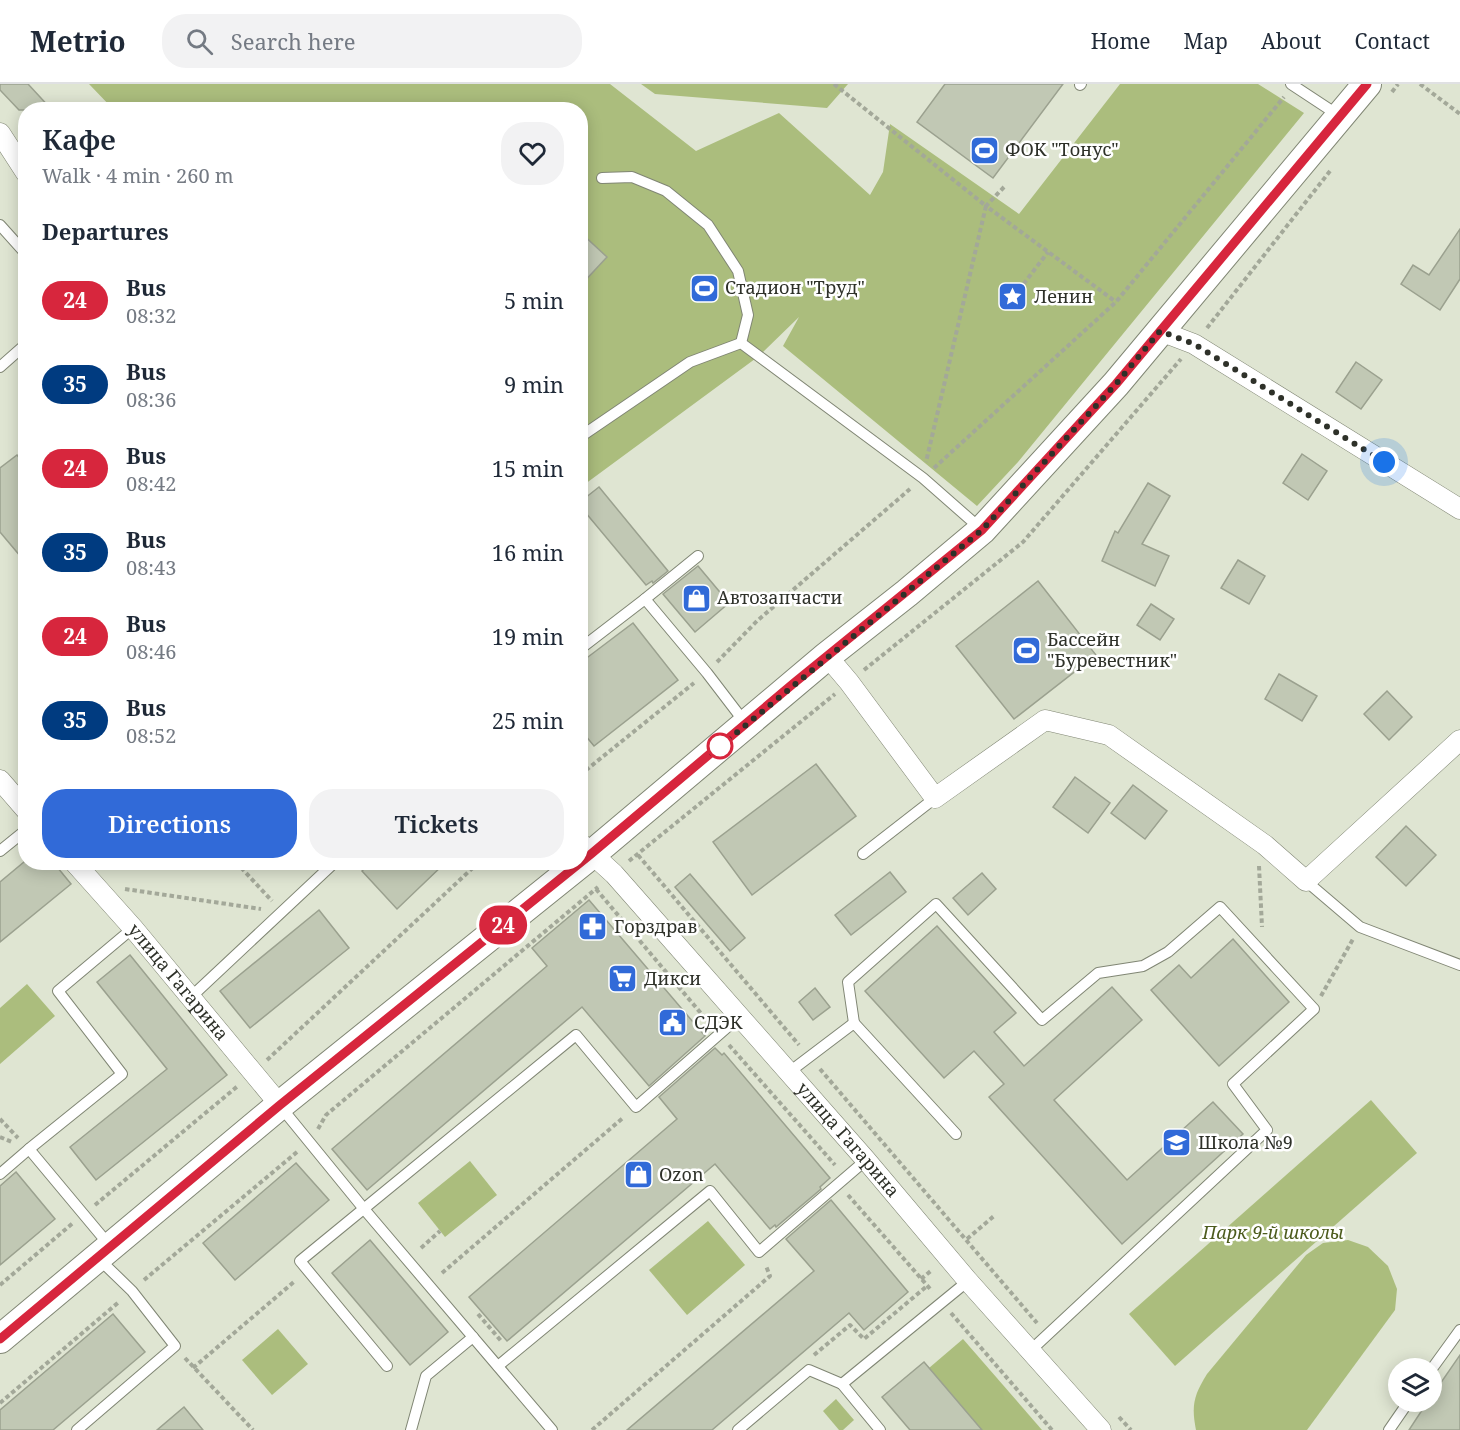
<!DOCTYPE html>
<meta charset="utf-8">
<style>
body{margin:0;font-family:"Noto Serif",serif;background:#f2f2f3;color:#1f2937;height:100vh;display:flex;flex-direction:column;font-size:22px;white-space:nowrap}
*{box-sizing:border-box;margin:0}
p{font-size:20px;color:#747a83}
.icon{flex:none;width:33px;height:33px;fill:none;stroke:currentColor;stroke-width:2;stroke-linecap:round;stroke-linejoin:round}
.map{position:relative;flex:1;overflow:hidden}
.side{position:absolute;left:18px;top:18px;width:570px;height:768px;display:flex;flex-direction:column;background:#fff;border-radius:24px;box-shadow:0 3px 15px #0003}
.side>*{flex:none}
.badge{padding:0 12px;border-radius:20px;font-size:21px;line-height:39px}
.tools{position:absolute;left:1388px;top:1274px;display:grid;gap:12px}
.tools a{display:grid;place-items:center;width:54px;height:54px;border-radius:50%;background:#fff;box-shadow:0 3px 15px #0003;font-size:30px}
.you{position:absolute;width:30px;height:30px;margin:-15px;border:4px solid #fff;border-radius:50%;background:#1a73e8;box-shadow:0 0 0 9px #1a73e833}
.map>.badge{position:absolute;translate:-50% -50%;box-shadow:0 0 0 3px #fff}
h2{padding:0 24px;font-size:22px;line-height:54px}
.round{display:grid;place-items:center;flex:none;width:63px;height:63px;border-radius:24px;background:#f2f2f3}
.summary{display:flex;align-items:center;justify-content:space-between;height:102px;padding:0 24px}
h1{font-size:28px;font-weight:600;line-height:45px}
.cta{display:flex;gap:12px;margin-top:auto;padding:12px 24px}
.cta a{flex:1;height:69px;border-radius:24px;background:#316ad8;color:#fff;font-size:24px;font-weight:600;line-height:69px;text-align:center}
.cta a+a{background:#f2f2f3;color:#1f2937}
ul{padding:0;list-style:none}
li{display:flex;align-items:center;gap:18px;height:84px;padding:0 24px}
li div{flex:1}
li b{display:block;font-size:22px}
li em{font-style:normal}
li .badge{min-width:66px;font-weight:700;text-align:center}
header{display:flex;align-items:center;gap:36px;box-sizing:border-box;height:84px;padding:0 30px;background:#fff;border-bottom:2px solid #e0e1e3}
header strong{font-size:28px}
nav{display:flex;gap:33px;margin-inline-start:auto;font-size:21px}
.search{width:420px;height:54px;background:#f2f2f3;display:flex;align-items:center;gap:15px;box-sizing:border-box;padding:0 21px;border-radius:24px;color:#747a83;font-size:22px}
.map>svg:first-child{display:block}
.green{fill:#abbd7d}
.building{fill:#c1c8b4;stroke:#9ba18f;stroke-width:1.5}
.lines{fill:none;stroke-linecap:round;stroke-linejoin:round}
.service-casing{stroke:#808674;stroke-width:12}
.minor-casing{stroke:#808674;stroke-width:21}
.secondary-casing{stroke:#808674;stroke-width:30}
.path{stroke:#a3a899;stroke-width:4;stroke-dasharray:4.5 3;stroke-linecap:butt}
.service{stroke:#fff;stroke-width:10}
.minor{stroke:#fff;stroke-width:20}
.secondary{stroke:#fff;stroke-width:28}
.line-casing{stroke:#fff;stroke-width:14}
.line{stroke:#d7263d;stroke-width:9}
.walk{stroke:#2e3129;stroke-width:6;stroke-dasharray:0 10.8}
.stop-dot{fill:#fff;stroke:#d7263d;stroke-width:3}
.labels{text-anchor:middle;stroke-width:5;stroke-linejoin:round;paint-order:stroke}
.poi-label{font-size:18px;fill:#2e3129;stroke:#fff;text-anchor:start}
.street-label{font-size:18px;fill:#2e3129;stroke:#fff}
.park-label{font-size:18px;font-style:italic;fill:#4d5c1e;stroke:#fff}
</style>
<header>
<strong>Metrio</strong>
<div class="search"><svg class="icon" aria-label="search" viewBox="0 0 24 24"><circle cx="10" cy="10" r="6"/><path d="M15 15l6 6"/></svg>Search here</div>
<nav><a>Home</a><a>Map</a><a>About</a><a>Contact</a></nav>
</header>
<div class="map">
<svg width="1460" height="1346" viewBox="0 0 1460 1346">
<rect width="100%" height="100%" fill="#dfe5d2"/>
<!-- green -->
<g class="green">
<polygon points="89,0 610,0 696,67 779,29 870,111 883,88 890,40 1019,130 1120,0 1258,0 1304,29 1018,378 977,422 783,262 799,233 759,272 581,403 580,26 113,25"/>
<polygon points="641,0 848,0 827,24 655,10"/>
<polygon points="27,900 55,932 0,980 0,924"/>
<polygon points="1371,1016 1417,1069 1175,1282 1129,1230"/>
<polygon points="470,1077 497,1111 445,1153 418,1119"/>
<polygon points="708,1137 745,1181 687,1231 649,1186"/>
<path d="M1348 1156 1368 1163 1388 1182 1397 1205 1395 1226 1307 1346H1196C1191 1321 1194 1311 1207 1290L1306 1171 1323 1159Z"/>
<polygon points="278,1245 308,1280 272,1311 242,1276"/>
<polygon points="963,1255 1042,1346 982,1346 929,1284"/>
<polygon points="836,1315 854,1336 843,1346 839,1346 823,1327"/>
</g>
<!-- building -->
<g class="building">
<polygon points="0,0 28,0 52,26 19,26 0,6"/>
<polygon points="945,0 1063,0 993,94 917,38"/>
<polygon points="1460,145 1460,195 1440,226 1401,200 1413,181 1429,191"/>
<polygon points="580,148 607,173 580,202"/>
<polygon points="1356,278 1382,296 1361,325 1336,308"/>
<polygon points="1302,370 1327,387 1308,416 1283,399"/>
<polygon points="17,371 26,382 26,479 0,448 0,384"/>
<polygon points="1148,399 1170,412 1142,460 1169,472 1155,502 1102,477 1115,447 1118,449"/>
<polygon points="599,403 668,487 653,499 652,497 646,501 580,422 580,418"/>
<polygon points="1238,476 1265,492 1249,520 1221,504"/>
<polygon points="698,482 729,519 695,548 663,510"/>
<polygon points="1038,497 1096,571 1014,635 956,562"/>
<polygon points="1151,520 1174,535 1160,556 1137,541"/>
<polygon points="633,539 678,596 594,662 580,645 580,579"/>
<polygon points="1279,590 1317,612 1302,637 1265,615"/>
<polygon points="1387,607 1412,633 1389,656 1364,630"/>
<polygon points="816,680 856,732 752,811 713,758"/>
<polygon points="1075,693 1110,719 1088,749 1053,723"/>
<polygon points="1133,701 1167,727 1145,755 1111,729"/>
<polygon points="1406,742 1436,771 1406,802 1376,773"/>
<polygon points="24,778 53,778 71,800 0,858 0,798"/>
<polygon points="371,778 446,778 397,825 362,787"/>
<polygon points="890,788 906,808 851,851 835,831"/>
<polygon points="982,789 996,805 968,831 953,814"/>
<polygon points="690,790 745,854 730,867 675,803"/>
<polygon points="589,816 705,952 649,1002 582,923 367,1106 332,1065 547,882 532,864"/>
<polygon points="319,826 349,864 250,944 220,907"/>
<polygon points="937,842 1016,929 994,948 1024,982 1112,903 1142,936 1054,1016 1127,1096 1213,1018 1243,1050 1122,1160 989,1013 1004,1000 974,967 944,994 865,907"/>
<polygon points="1233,855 1289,918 1219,982 1151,906 1179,881 1191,894"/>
<polygon points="130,871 227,991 96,1096 70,1063 167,985 97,898"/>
<polygon points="815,904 830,923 813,936 799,918"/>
<polygon points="715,964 722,971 724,969 830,1094 820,1103 821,1105 776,1143 775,1141 770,1145 715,1080 507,1257 469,1213 677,1035 659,1013"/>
<polygon points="296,1079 329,1116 235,1196 203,1159"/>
<polygon points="16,1088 55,1135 0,1181 0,1102"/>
<polygon points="831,1116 908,1208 864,1246 849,1229 712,1346 627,1346 814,1187 786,1155"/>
<polygon points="370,1156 448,1248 410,1281 332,1189"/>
<polygon points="113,1230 145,1268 53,1346 0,1346 0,1326"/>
<polygon points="1460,1271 1460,1346 1409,1346 1428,1317 1431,1317 1431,1313"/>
<polygon points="924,1278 982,1346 910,1346 882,1313"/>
<polygon points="184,1323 203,1346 157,1346"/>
</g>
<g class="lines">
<defs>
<g id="service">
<polyline points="1291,0 1338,31"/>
<polyline points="1080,1 1081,0"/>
<polyline points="602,94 632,93 666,107 708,141 738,187 748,231 741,259"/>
<polyline points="0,141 26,170"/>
<polyline points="0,283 26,260"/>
<polyline points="580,353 690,278 741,259 923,394 981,445"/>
<polyline points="645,515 698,472"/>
<polyline points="580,565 645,515 707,589 746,640"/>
<polyline points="0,767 26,746"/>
<polyline points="863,770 935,714"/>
<polyline points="1306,797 1360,843 1460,881"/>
<polyline points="191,913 335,778"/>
<polyline points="854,939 848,898 936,820 1042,936 1098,889 1143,882 1168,868 1220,823 1314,925 1233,1000 1267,1046 1030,1267"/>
<polyline points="788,989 854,939 956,1050"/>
<polyline points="280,1022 364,1125 552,1346"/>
<polyline points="0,1090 29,1065"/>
<polyline points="110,1162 29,1065 122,990 58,907 133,844"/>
<polyline points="387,1282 300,1177 576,951 636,1023 739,933"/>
<polyline points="498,1282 710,1107 759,1168 866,1076"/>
<polyline points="1431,1286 1460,1246"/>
<polyline points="77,1346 175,1262 132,1207 99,1175"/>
<polyline points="411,1346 426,1292 473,1253"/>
<polyline points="738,1346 809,1286 842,1300"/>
<polyline points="880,1346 842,1300 968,1197"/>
<polyline points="1389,1346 1409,1317"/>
</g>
<g id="minor">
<polyline points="0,49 26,89"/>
<polyline points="1160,247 1194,260 1460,425"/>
<polyline points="827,572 849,598 935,714 1045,636 1109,651 1265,761 1306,797 1460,656"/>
<polyline points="0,696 26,726"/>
<path id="s1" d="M580 759 614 790 866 1076 968 1197 1101 1346"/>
<path id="s2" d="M74 778 133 844 280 1021"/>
</g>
<polyline id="secondary" points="0,1255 280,1021 592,770 827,572 907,509 982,446 1116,300 1367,0"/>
</defs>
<!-- service casing -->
<use href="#service" class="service-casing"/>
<!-- minor casing -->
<use href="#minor" class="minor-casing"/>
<!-- secondary casing -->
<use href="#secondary" class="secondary-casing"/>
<!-- path -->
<g class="path">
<polyline points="834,0 986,122 926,378"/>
<polyline points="1420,0 1460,30"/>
<polyline points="1392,8 1398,0"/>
<polyline points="1004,103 986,122 1116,218"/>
<polyline points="1019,206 1048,168"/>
<polyline points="1207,244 1330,87"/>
<polyline points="934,384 1116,218 1284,13"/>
<polyline points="20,532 26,539"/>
<polyline points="717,578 757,537 910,405"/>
<polyline points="864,586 1023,458 1181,275"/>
<polyline points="580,691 694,599"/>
<polyline points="638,771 799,961"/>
<polyline points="629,777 835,610"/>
<polyline points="236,778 272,817"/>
<polyline points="1259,782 1262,843"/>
<polyline points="125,805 261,825"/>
<polyline points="596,805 710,940"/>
<polyline points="1321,912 1353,855"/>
<polyline points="729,961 835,1081"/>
<polyline points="267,976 479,778"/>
<polyline points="820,985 1037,1239"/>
<polyline points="0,1035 18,1054"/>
<polyline points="318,1045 326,1031 598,803"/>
<polyline points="0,1053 12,1058"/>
<polyline points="848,1111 932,1207"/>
<polyline points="95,1121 239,1001"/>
<polyline points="967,1155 994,1132"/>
<polyline points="421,1164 440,1147"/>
<polyline points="442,1189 624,1033"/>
<polyline points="921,1195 932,1186"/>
<polyline points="144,1196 297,1068"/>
<polyline points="0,1201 73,1139"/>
<polyline points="951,1229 1052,1346"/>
<polyline points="478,1230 502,1258"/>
<polyline points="814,1271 850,1241 864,1255 927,1202"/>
<polyline points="185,1274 253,1346"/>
<polyline points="193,1284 295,1197"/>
<polyline points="0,1319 120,1217"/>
<polyline points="1119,1333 1131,1346"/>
<polyline points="592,1346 770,1192 766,1182"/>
</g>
<!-- service -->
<use href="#service" class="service"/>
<!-- minor -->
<use href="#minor" class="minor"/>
<!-- secondary -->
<use href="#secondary" class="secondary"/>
</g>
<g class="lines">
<defs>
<polyline id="line" points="0,1255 280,1021 591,770 794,599 982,446 1116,300 1367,0"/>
</defs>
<!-- line casing -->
<use href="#line" class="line-casing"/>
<!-- line -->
<use href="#line" class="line"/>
<!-- walk -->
<polyline class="walk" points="720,662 712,669 982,446 1116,300 1160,247 1194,260 1384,378"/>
</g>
<!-- icons -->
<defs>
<symbol id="stadium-square" viewBox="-11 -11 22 22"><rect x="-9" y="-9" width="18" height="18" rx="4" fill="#316ad8" stroke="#fff"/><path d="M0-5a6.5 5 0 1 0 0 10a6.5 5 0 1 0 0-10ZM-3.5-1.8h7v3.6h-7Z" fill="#fff"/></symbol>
<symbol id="sight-square" viewBox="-11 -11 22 22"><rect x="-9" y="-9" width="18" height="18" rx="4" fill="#316ad8" stroke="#fff"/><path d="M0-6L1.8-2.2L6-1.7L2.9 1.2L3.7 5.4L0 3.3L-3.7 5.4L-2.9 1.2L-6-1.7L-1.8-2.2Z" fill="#fff"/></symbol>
<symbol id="shop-square" viewBox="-11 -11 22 22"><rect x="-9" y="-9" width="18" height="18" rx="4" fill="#316ad8" stroke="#fff"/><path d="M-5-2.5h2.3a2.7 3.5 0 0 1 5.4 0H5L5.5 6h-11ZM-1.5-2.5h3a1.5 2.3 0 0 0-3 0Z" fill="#fff"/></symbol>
<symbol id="pharmacy-square" viewBox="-11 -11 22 22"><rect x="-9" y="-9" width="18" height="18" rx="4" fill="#316ad8" stroke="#fff"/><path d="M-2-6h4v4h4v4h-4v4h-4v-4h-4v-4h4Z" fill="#fff"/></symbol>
<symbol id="supermarket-square" viewBox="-11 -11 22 22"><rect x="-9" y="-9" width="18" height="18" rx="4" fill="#316ad8" stroke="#fff"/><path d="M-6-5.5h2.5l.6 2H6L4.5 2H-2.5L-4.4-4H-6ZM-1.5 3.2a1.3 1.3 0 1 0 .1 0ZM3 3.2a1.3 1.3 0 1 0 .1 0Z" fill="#fff"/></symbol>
<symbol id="civic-square" viewBox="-11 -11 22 22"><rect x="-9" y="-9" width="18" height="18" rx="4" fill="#316ad8" stroke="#fff"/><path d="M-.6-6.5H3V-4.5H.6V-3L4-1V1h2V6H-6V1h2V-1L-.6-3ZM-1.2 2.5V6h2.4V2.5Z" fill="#fff"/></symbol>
<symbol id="school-square" viewBox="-11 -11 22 22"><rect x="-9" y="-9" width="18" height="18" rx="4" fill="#316ad8" stroke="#fff"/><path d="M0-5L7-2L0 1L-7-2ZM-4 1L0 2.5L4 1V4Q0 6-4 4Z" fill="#fff"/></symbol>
</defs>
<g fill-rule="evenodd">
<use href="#stadium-square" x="968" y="50" width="33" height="33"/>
<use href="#stadium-square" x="688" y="188" width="33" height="33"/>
<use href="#sight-square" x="996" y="196" width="33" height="33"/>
<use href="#shop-square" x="680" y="498" width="33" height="33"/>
<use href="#stadium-square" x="1010" y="550" width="33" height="33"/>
<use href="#pharmacy-square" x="576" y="826" width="33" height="33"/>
<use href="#supermarket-square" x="606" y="878" width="33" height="33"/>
<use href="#civic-square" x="656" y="922" width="33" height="33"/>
<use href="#school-square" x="1160" y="1042" width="33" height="33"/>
<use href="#shop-square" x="622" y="1074" width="33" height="33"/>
</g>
<!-- markers -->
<circle class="stop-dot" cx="720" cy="662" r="12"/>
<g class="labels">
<!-- poi labels -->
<g class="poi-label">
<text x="1005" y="72">ФОК "Тонус"</text>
<text x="725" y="210">Стадион "Труд"</text>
<text x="1034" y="219">Ленин</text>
<text x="717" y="520">Автозапчасти</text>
<text x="1047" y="562">Бассейн<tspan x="1047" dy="21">"Буревестник"</tspan></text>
<text x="614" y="849">Горздрав</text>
<text x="644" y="901">Дикси</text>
<text x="694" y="945">СДЭК</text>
<text x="1198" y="1065">Школа №9</text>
<text x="659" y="1097">Ozon</text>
</g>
<!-- street labels -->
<g class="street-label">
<text dy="6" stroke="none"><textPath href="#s2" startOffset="159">улица Гагарина</textPath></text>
<text dy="6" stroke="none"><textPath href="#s1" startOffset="400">улица Гагарина</textPath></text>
</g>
<!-- park labels -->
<g class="park-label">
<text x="1273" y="1155">Парк 9-й школы</text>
</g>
</g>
</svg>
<div class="tools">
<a><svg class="icon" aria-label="layers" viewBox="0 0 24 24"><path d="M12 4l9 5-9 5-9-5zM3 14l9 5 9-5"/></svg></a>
</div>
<div class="you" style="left:1384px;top:378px"></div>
<b class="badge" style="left:503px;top:841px;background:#d7263d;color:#fff">24</b>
<section class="side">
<div class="summary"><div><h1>Кафе</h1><p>Walk · 4 min · 260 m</p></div><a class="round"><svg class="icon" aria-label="heart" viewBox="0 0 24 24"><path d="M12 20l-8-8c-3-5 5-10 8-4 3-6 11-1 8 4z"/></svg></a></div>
<h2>Departures</h2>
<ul>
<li><span class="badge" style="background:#d7263d;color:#fff">24</span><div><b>Bus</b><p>08:32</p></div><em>5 min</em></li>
<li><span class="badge" style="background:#003b80;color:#fff">35</span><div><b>Bus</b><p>08:36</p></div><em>9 min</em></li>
<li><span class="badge" style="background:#d7263d;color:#fff">24</span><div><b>Bus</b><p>08:42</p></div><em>15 min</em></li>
<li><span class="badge" style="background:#003b80;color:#fff">35</span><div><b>Bus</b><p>08:43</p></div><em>16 min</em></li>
<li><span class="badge" style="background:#d7263d;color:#fff">24</span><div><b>Bus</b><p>08:46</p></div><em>19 min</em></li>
<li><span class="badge" style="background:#003b80;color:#fff">35</span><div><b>Bus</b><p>08:52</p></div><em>25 min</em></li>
</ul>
<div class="cta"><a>Directions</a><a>Tickets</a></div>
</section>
</div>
